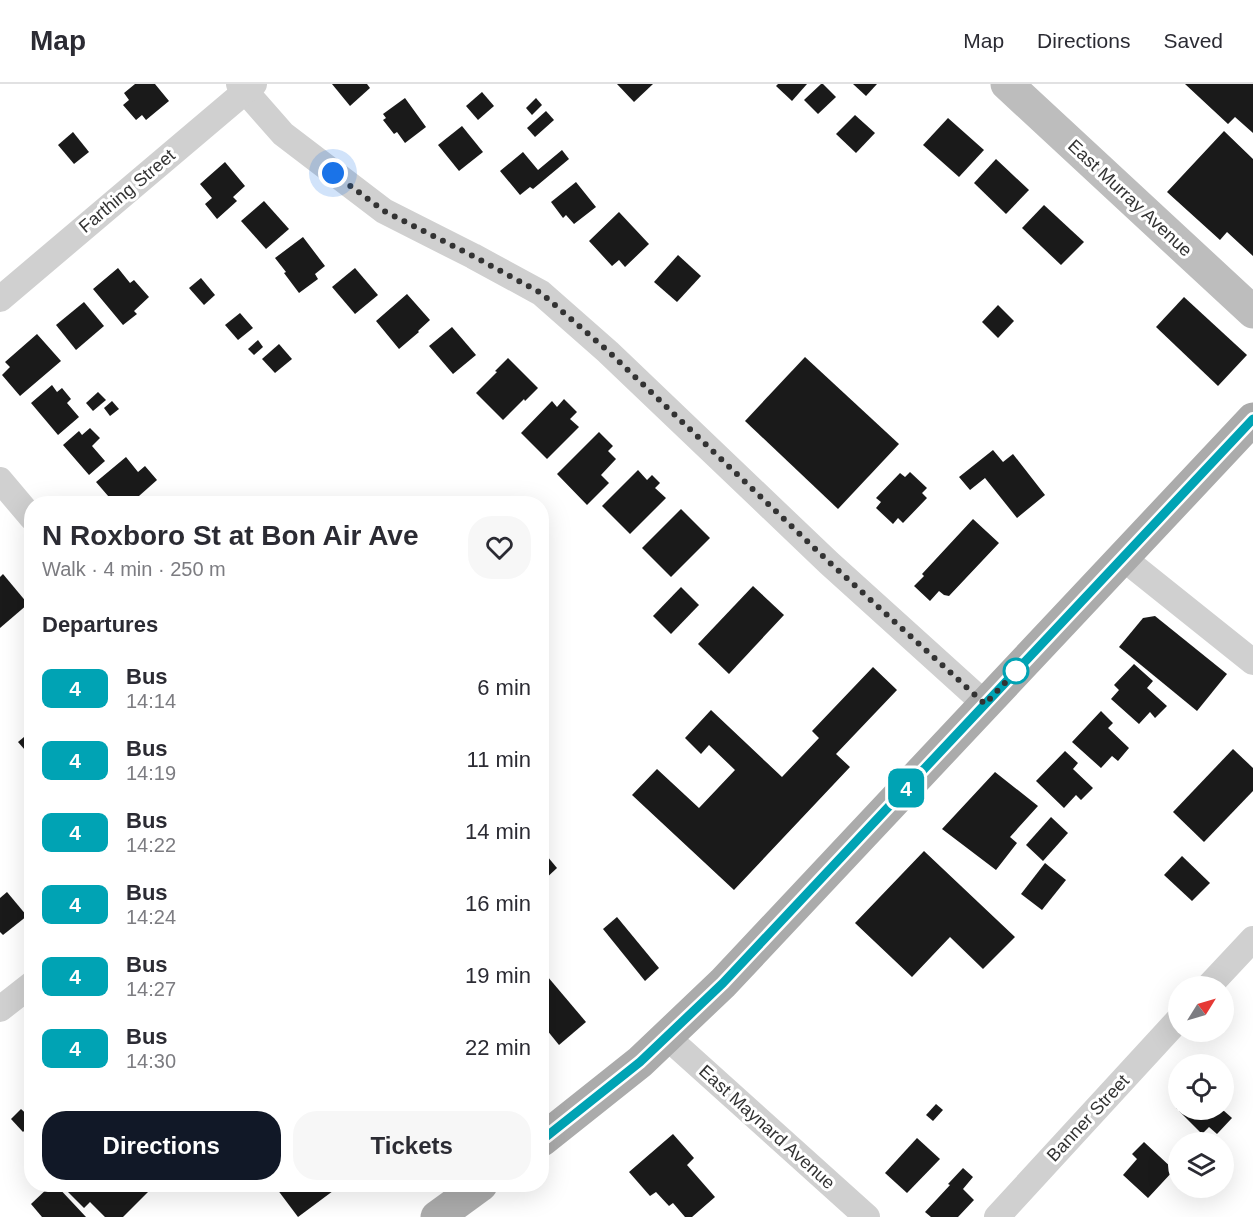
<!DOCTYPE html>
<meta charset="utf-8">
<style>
body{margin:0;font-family:Helvetica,sans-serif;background:#f7f7f7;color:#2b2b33;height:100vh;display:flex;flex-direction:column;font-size:22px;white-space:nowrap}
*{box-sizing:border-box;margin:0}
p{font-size:20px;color:#7c7c81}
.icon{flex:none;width:33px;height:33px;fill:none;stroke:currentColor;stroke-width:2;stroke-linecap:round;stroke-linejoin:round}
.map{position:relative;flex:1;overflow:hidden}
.drawer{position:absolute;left:24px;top:412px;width:525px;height:696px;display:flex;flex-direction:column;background:#fff;border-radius:24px;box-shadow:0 6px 24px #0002}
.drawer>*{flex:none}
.badge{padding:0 12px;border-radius:9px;font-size:21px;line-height:39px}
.needle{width:39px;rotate:53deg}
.fabs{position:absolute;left:1168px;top:892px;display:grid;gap:12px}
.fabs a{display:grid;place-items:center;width:66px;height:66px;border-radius:50%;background:#fff;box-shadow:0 6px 24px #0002;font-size:30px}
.you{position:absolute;width:30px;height:30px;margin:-15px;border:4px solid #fff;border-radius:50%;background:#1a73e8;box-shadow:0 0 0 9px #1a73e833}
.map>.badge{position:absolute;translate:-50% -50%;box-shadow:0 0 0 3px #fff}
h2{padding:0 18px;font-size:22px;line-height:54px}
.round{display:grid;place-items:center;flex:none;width:63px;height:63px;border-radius:24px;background:#f7f7f7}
.headline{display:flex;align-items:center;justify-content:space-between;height:102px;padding:0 18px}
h1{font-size:28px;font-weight:600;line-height:45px}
.primary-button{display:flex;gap:12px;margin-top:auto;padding:12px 18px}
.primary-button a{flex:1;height:69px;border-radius:24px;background:#111827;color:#fff;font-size:24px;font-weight:600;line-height:69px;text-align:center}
.primary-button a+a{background:#f7f7f7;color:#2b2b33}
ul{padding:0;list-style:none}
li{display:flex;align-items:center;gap:18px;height:72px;padding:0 18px}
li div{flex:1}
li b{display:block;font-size:22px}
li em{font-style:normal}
li .badge{min-width:66px;font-weight:700;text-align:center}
header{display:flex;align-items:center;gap:36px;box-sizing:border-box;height:84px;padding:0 30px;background:#fff;border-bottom:2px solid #e1e1e2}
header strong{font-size:28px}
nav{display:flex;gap:33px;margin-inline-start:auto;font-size:21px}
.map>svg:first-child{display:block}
.building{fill:#1a1a1a}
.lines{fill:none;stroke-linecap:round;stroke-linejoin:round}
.street{stroke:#d0d0d0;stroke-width:26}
.secondary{stroke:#bdbdbd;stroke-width:33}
.primary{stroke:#ababab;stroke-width:33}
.line-casing{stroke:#fff;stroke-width:14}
.line{stroke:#00a3b4;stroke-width:9}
.walk{stroke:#333;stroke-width:6;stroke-dasharray:0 10.8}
.stop-dot{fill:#fff;stroke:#00a3b4;stroke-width:3}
.labels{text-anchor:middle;stroke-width:6;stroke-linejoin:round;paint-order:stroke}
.street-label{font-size:18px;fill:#333;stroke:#fff}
</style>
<header>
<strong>Map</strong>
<nav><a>Map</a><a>Directions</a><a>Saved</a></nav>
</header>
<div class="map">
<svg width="1253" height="1133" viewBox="0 0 1253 1133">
<rect width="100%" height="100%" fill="#fff"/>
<!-- building -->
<g class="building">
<polygon points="135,0 155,0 169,17 146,36 142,31 136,36 123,21 129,16 124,9"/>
<polygon points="332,0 367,0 370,4 350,22"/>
<polygon points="617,0 653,0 634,18"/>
<polygon points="778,0 807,0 792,17 776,2"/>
<polygon points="821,0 823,0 836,13 818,30 804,16"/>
<polygon points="853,0 877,0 866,12"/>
<polygon points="1185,0 1253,0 1253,49 1235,33 1228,40"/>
<polygon points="482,8 494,22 478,36 466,22"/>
<polygon points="405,14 426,43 405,59 397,48 394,50 383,36 386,34 383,30"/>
<polygon points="536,14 542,21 532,31 526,24"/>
<polygon points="546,27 554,36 535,53 527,44"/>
<polygon points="855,31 875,49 856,69 836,50"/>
<polygon points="948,34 984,66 959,93 923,61"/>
<polygon points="462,42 483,68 459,87 438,61"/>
<polygon points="1224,47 1253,75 1253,172 1227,148 1220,156 1167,108"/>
<polygon points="73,48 89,68 74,80 58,61"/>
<polygon points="562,66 569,75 533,105 530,103 520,111 500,87 523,68 538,86"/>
<polygon points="996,75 1029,106 1006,130 974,99"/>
<polygon points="225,78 245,102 233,113 237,117 217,135 205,120 212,114 200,100"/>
<polygon points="576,98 596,123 574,140 566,131 563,134 551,118"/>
<polygon points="264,117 289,145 266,165 241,137"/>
<polygon points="1044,121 1084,158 1061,181 1022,144"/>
<polygon points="619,128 649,160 625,183 619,176 612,182 589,157"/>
<polygon points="303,153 325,182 315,190 318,195 299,209 284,189 286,188 275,174"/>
<polygon points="678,171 701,192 677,218 654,198"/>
<polygon points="118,184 130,199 134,196 149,213 134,227 137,230 123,241 93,205"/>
<polygon points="355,184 378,211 355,230 332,203"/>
<polygon points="201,194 215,211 204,221 189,204"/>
<polygon points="407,210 430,236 418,247 419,248 399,265 376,237"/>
<polygon points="1184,213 1247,271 1218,302 1156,243"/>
<polygon points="84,218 104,242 76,266 56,241"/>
<polygon points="998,221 1014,237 998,254 982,238"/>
<polygon points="240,229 253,244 238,256 225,241"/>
<polygon points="452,243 476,271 453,290 429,262"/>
<polygon points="37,250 61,277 20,312 2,291 10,283 5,278"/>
<polygon points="258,256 263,263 254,271 248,265"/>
<polygon points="279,260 292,275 275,289 262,275"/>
<polygon points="805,273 899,360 838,425 745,337"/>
<polygon points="508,274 538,304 525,317 524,315 503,336 476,309 497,288 495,287"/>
<polygon points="52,301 57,308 62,304 71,315 67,319 79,333 58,351 31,319"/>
<polygon points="98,308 106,316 93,327 86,319"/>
<polygon points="564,315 577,328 570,335 579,343 547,375 521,349 552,317 557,323"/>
<polygon points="112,317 119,325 110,332 104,324"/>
<polygon points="90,344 100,354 92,362 105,377 89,391 63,361 79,347 82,351"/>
<polygon points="599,348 613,362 608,367 616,375 601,391 609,399 587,421 557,390"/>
<polygon points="993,366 1003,378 1013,370 1045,411 1017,434 985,394 970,406 959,393"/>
<polygon points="126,373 138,388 145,382 157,396 130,420 115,420 96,398"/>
<polygon points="638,386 647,396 652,391 660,399 655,404 666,414 630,450 602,422"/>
<polygon points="910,388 927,404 922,409 927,414 903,439 898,434 893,440 876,424 881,418 876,414 900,389 905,393"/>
<polygon points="681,425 710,454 671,493 642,464"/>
<polygon points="973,435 999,459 949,512 944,511 939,507 930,517 914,502 924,492 922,490"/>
<polygon points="3,490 28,520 0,544 0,493"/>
<polygon points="753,502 784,531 729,590 698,560"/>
<polygon points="681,503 699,521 671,550 653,532"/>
<polygon points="1155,532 1227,590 1197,627 1119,563 1143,534"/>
<polygon points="1134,580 1153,597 1147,604 1167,622 1155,634 1150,628 1139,640 1111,615 1119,606 1114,601"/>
<polygon points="873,583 897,606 836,670 850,683 734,806 632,711 657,685 699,724 735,686 709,661 701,670 685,654 711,626 782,693 819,654 812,647"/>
<polygon points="1101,627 1113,639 1108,644 1129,664 1118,677 1112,672 1101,684 1072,658"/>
<polygon points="30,648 32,650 32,674 18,658"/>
<polygon points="1233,665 1253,684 1253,707 1204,758 1173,728"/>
<polygon points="1065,667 1078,679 1073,685 1093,704 1081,716 1076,711 1064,724 1036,697"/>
<polygon points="995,688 1038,722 1010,753 1017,759 996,786 942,745"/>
<polygon points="1051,733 1068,749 1043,777 1026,761"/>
<polygon points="542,766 557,784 542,798"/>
<polygon points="924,767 1015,853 983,885 950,853 912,893 855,839"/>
<polygon points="1182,772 1210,799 1192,817 1164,791"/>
<polygon points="1045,779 1066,796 1042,826 1021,810"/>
<polygon points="7,808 27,832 3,851 0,848 0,814"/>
<polygon points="617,833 659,884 645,897 603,845"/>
<polygon points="542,886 586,938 559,961 542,940"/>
<polygon points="936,1020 943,1026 933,1037 926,1031"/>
<polygon points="1179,1020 1179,1026 1223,1026 1232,1034 1217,1050 1209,1043 1202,1050 1176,1024"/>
<polygon points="21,1025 32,1035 32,1039 23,1048 11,1035"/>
<polygon points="673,1050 694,1074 687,1081 715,1113 692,1133 685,1133 673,1119 669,1122 656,1108 650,1112 629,1088"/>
<polygon points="917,1054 940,1075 907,1109 885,1089"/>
<polygon points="1144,1058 1174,1086 1148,1114 1123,1091 1137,1075 1132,1070"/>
<polygon points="963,1084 973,1093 963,1105 974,1116 958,1133 931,1133 925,1128 950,1101 948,1100"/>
<polygon points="51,1101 56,1101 86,1133 42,1133 31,1120"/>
<polygon points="69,1101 155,1101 123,1133 105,1133 90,1118 84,1124 65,1105"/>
<polygon points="274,1101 341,1101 298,1133"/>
</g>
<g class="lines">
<!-- street -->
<g class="street">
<polyline points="239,0 283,50 384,127 473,172 541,209 608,268 829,479 985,620"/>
<polyline points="0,215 254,0"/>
<polyline points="0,396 32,434"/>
<polyline points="1123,474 1253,578"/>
<polyline points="1208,903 1253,855"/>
<polyline points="0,925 32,900"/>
<polyline points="667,953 867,1133"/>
<polyline points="997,1133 1179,935"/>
</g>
<!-- secondary -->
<polyline class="secondary" points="1007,0 1253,228"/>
<!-- primary -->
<g class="primary">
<polyline points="542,1056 640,978 723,899 1253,335"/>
<polyline points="437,1133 481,1101"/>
</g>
</g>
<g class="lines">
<defs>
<polyline id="line" points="542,1056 640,978 723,899 1253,335"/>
</defs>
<!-- line casing -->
<use href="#line" class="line-casing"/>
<!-- line -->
<use href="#line" class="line"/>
<!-- walk -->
<polyline class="walk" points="333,89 384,127 473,172 541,209 608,267 829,478 985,620 1016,587"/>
</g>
<!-- markers -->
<circle class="stop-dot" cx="1016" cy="587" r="12"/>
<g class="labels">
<!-- street labels -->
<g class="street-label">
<text transform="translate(127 107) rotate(-40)" y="6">Farthing Street</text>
<text transform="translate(1130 114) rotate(43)" y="6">East Murray Avenue</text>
<text transform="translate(1088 1034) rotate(-47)" y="6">Banner Street</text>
<text transform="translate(767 1043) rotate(42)" y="6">East Maynard Avenue</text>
</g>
</g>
</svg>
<div class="fabs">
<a><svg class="needle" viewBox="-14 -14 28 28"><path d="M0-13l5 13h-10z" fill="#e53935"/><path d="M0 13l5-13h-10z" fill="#7c7c81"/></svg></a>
<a><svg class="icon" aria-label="locate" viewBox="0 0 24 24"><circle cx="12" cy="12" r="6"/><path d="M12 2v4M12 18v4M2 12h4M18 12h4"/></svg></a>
<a><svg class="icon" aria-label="layers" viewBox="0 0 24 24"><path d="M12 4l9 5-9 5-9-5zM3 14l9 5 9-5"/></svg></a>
</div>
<div class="you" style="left:333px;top:89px"></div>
<b class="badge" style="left:906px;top:704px;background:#00a3b4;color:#fff">4</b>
<section class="drawer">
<div class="headline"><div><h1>N Roxboro St at Bon Air Ave</h1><p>Walk · 4 min · 250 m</p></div><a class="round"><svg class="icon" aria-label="heart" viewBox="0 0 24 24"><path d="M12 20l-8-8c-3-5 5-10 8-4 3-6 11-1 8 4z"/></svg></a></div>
<h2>Departures</h2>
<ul>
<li><span class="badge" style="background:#00a3b4;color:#fff">4</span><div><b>Bus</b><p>14:14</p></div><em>6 min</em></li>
<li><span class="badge" style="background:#00a3b4;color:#fff">4</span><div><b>Bus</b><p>14:19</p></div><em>11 min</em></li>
<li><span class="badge" style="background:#00a3b4;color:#fff">4</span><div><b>Bus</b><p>14:22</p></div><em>14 min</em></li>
<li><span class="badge" style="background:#00a3b4;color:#fff">4</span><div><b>Bus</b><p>14:24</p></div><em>16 min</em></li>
<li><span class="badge" style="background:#00a3b4;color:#fff">4</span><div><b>Bus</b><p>14:27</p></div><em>19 min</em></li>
<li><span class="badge" style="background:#00a3b4;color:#fff">4</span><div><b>Bus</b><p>14:30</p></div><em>22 min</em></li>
</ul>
<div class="primary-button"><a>Directions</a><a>Tickets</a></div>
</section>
</div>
